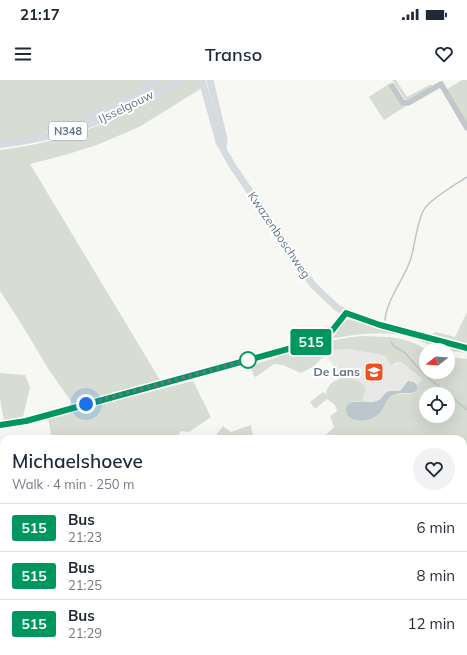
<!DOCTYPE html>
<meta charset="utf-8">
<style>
body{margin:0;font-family:Mulish,sans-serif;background:#f2f2f3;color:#1f2937;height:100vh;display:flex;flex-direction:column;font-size:15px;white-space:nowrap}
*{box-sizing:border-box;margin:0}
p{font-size:13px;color:#747a83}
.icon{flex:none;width:22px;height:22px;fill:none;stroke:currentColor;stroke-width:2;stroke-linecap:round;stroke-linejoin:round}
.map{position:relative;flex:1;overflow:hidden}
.sheet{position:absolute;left:0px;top:355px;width:467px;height:220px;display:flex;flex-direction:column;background:#fff;border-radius:12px 12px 0 0;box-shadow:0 4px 16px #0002}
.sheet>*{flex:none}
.badge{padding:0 8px;border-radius:3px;font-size:14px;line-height:26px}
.needle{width:26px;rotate:253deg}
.fabs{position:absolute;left:419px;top:263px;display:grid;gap:8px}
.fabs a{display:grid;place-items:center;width:36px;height:36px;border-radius:50%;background:#fff;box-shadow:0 4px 16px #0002;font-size:20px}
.you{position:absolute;width:20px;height:20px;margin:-10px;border:3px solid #fff;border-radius:50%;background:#1a73e8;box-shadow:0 0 0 6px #1a73e833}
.map>.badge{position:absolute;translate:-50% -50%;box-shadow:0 0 0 2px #fff}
.round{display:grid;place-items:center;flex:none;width:42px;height:42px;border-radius:21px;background:#f2f2f3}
.headline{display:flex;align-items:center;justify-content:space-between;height:68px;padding:0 12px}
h1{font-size:19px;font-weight:600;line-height:30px}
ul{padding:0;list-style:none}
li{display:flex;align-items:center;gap:12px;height:48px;padding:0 12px;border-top:1px solid #e0e1e3}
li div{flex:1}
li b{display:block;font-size:15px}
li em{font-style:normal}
li .badge{min-width:44px;font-weight:700;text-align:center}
.status{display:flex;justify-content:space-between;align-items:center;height:28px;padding:0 20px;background:#fff;direction:ltr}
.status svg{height:11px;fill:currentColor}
header{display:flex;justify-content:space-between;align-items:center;height:52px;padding:0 12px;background:#fff;font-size:18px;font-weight:600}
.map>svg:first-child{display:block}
.built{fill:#e8e9e7}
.green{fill:#d7ddd3;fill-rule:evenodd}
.water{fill:#bbc7cd}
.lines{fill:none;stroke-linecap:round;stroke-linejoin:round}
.stream{stroke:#bbc7cd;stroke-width:1.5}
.street{stroke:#c2c7cb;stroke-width:5.5}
.secondary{stroke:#d6dbdf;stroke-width:7}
.primary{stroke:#d6dbdf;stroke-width:8}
.rail{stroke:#a3aab0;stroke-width:1.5;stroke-dasharray:6 3;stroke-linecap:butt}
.line-casing{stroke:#fff;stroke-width:9}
.line{stroke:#00965e;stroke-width:6}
.walk{stroke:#647787;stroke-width:4;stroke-dasharray:0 7.2}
.stop-dot{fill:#fff;stroke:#00965e;stroke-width:2}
.labels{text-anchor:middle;stroke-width:4;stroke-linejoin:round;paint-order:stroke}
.shield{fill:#fff;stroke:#92a0ab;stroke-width:1}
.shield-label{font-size:11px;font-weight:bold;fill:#647787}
.street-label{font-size:12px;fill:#647787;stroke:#fff}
.poi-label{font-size:12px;font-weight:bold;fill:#647787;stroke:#fff;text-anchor:end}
</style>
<div class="status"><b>21:17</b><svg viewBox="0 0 49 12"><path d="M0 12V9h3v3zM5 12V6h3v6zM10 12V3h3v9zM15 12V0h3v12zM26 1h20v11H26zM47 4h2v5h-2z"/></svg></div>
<header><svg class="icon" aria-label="menu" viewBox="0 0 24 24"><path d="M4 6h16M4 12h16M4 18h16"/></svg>Transo<svg class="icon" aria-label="heart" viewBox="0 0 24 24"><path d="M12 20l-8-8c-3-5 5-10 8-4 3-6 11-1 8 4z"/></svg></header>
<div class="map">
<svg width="467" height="575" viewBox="0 0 467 575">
<rect width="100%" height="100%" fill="#f7f8f4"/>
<!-- built -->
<polygon class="built" points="339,269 348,269 378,274 385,276 391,286 401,282 423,299 417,305 414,302 408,301 400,311 389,311 377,321 362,321 341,307 331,281 325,275"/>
<!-- green -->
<g class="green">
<polygon points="0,0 154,0 77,42 23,59 0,62"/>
<polygon points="162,0 173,0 131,24 129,22"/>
<path d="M181 0H200L202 8 139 47 97 65 65 75 30 84 160 300 73 324 49 290 19 240 0 211V70C42 65 85 53 123 35 143 25 162 12 181 0Z"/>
<polygon points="392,0 396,0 407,17 431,4 432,7 406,21"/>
<polygon points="462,0 467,0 467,44 446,10"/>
<polygon points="390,3 406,26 384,40 369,17"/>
<polygon points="467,232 467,265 430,255 436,252 455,257"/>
<path d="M351 239 407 256C379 250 351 255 324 260L346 240Z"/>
<path d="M364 256C386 257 407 256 426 270V292H448V277L467 279V575H116L114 571H463V359H329L324 357 334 347 330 336 337 331 335 325 327 319 315 329 310 322 323 312 326 314C327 298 350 294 361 303 364 305 365 308 366 311L364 314 362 321H353L372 338C384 332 384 320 393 315 397 313 403 314 408 314 411 314 414 311 417 310V305L423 299 401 282 395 283 391 286 385 276 378 274 348 269H339L325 275 314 286 301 293 283 285 274 284 256 297 254 296 250 286C285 275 328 258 364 256ZM426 314H448V336H426Z"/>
<path d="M414 258 466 273C447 271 432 267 414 258Z"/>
<polygon points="0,293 25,295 30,307 23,337 4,341 0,319"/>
<polygon points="193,301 211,337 189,352 180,351 178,359 52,359 48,338"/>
<polygon points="251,345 252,351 254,359 213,359 223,346 231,352"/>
<polygon points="4,370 4,568 0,569 0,371"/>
</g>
<!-- water -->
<path class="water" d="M408 301 414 302 417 305V310C410 316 401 311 393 315 387 318 385 325 382 330 375 341 358 344 348 336 339 315 367 324 377 321 382 319 384 313 389 311H400Z"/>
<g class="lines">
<!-- stream -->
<g class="stream">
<path d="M385 240C387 219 403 201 410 181 415 167 417 138 425 128 432 118 456 104 467 97"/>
<polyline points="391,262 395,267 404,272 424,294 467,330"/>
<polyline points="0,526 4,527"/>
<polyline points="463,539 467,539"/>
<polyline points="0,553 4,553"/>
<polyline points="119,571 121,575"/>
</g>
<!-- street -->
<polyline class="street" points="392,6 403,23 408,23 441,4 467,48"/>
<!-- secondary -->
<g class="secondary">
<polyline points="202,0 219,62 232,85 313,205 336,227 346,233"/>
<polyline points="210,0 224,59 223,68"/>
<polyline points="0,345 26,341 321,260 331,252 346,233 380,245 467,268"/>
</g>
<!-- primary -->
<g class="primary">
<polyline points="62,48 114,26 159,0"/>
<path d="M0 64C65 57 124 35 179 0"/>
</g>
<!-- rail -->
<g class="rail">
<polyline points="0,539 4,539"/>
<polyline points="463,552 467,552"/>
</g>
</g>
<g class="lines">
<defs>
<polyline id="line" points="0,345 26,341 321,260 331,252 346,233 380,245 467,268"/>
</defs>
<!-- line casing -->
<use href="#line" class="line-casing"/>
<!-- line -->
<use href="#line" class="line"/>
<!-- walk -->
<polyline class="walk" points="86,324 248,280"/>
</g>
<!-- icons -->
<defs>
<symbol id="school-square" viewBox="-11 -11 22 22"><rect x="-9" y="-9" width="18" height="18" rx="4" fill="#ee501d" stroke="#fff"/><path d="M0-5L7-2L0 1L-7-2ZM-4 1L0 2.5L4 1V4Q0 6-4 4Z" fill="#fff"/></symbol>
</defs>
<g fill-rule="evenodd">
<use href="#school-square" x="363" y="281" width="22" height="22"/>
</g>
<!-- markers -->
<circle class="stop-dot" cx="248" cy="280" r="8"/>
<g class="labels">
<!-- shield labels -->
<rect class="shield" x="49" y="42" width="38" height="18" rx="3"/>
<g class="shield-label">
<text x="68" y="55">N348</text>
</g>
<!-- street labels -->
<g class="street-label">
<text transform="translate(126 27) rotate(-26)" y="4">IJsselgouw</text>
<text transform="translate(279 155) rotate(56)" y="4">Kwazenboschweg</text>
</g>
<!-- poi labels -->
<g class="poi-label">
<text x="360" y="296">De Lans</text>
</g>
</g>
</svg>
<div class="fabs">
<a><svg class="needle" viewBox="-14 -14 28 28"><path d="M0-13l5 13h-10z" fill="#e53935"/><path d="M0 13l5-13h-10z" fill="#747a83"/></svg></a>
<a><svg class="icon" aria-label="locate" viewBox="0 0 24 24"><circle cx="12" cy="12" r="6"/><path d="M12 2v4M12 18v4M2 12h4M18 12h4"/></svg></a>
</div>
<div class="you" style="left:86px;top:324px"></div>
<b class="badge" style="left:311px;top:262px;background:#00965e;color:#fff">515</b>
<section class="sheet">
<div class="headline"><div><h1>Michaelshoeve</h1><p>Walk · 4 min · 250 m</p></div><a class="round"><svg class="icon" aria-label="heart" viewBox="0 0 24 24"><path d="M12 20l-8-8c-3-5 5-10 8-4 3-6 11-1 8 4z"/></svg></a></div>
<ul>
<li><span class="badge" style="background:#00965e;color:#fff">515</span><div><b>Bus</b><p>21:23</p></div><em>6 min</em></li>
<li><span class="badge" style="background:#00965e;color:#fff">515</span><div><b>Bus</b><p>21:25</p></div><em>8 min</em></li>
<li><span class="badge" style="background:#00965e;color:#fff">515</span><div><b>Bus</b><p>21:29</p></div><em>12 min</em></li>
</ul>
</section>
</div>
